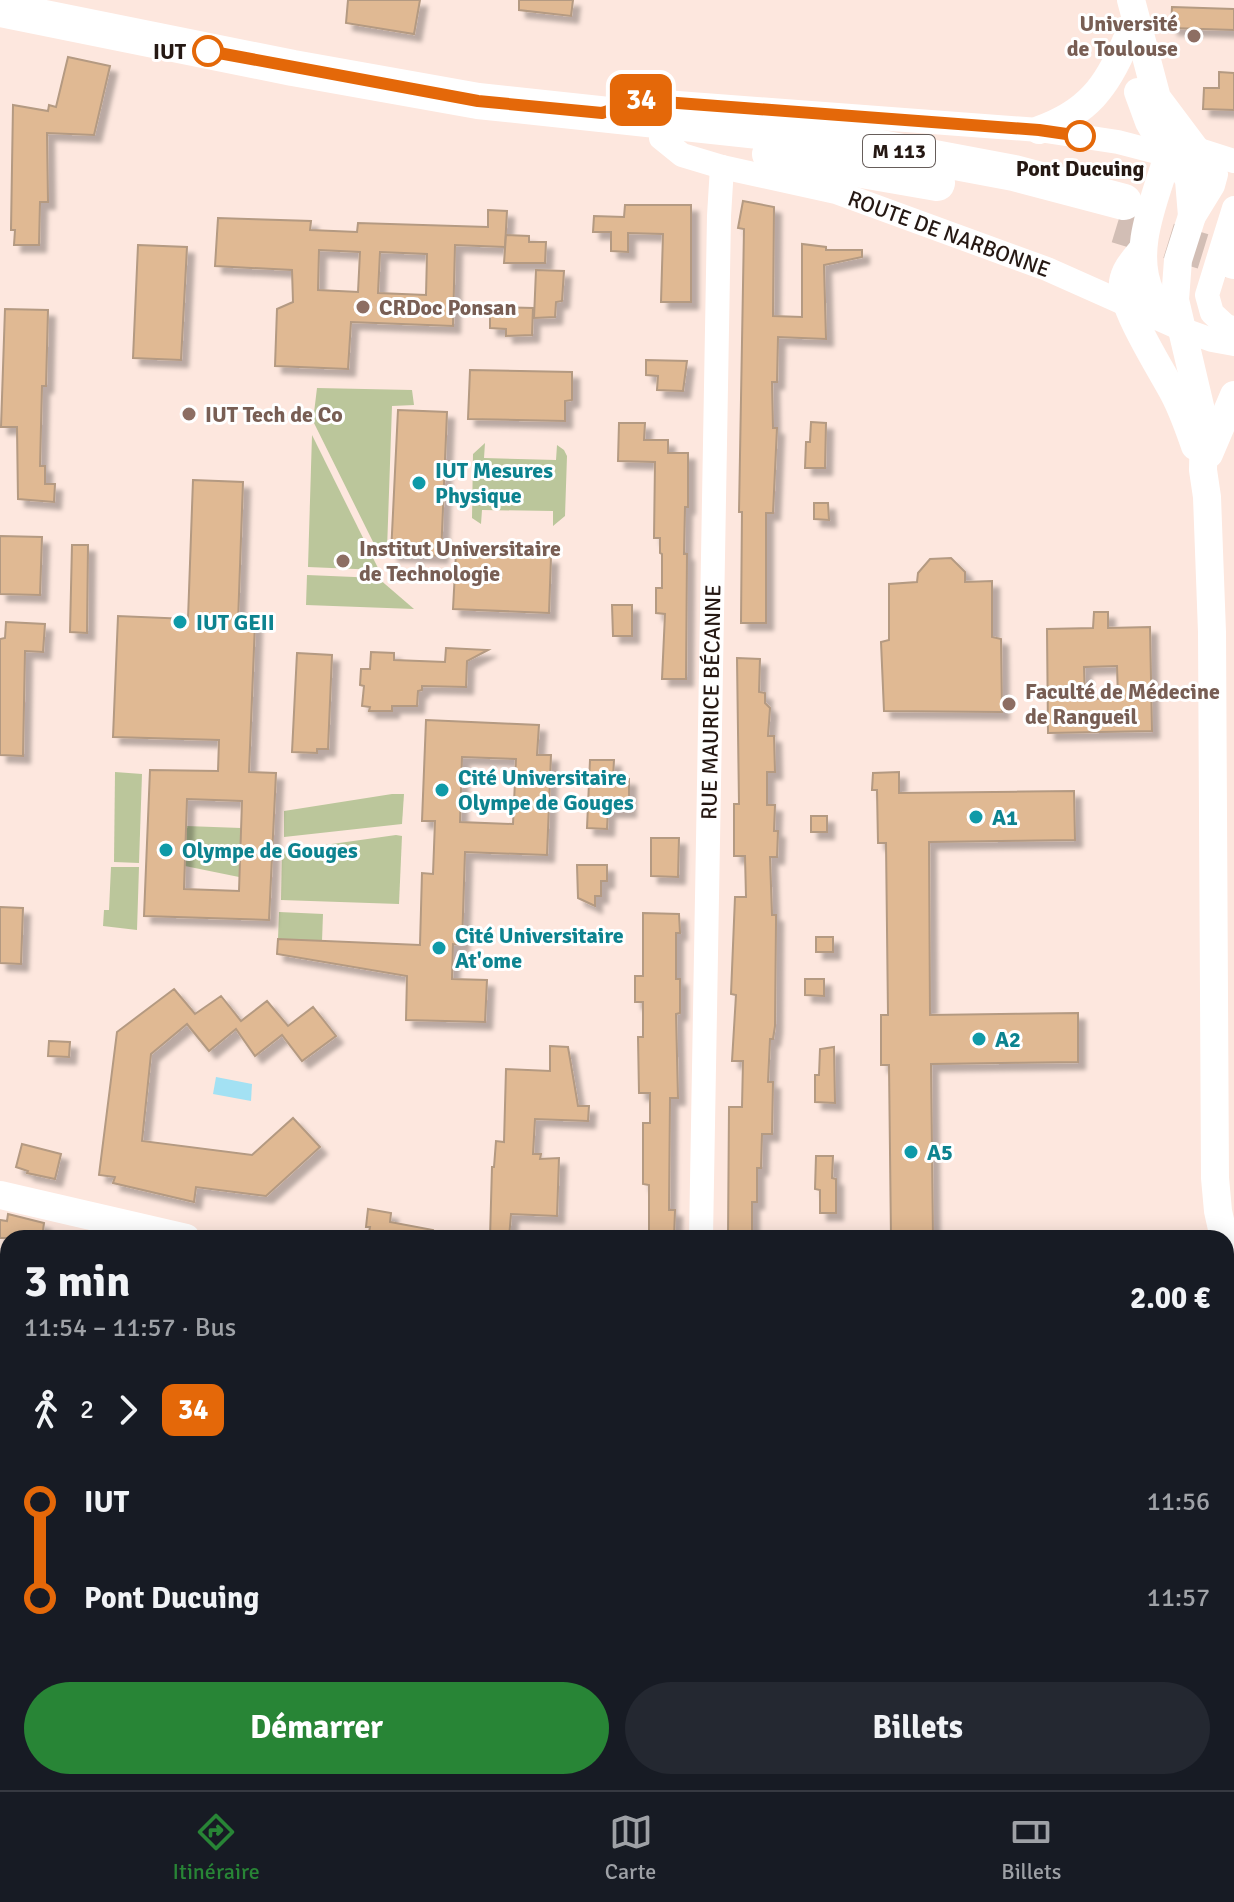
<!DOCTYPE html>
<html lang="fr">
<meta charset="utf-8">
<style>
body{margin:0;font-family:Signika,sans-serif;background:#242831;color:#f1f3f6;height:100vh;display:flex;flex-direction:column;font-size:30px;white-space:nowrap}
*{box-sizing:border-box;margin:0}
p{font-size:26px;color:#9ea1a6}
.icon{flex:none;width:44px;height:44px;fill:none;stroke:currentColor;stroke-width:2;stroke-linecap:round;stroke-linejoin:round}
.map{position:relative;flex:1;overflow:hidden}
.sheet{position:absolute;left:0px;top:1230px;width:1234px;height:560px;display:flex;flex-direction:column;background:#171b24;border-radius:24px 24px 0 0;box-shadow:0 4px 20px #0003}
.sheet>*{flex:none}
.badge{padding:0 16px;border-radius:12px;font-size:28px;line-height:52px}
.map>.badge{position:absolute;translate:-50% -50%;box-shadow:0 0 0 4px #fff}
.legs{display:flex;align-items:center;gap:12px;height:88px;padding:0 24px;font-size:26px}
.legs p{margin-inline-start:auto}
.summary{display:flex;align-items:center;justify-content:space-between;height:136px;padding:0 24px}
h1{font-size:44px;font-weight:700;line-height:60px}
.button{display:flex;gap:16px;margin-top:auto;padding:16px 24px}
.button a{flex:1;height:92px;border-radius:48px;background:#288536;color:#fff;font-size:32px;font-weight:700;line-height:92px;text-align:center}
.button a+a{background:#242831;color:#f1f3f6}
ul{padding:0 24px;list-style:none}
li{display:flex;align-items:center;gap:28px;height:96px;font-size:30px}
li i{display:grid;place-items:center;width:12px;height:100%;margin:0 10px;background:currentColor}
li i::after{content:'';width:20px;height:20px;margin:-10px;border:6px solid;border-radius:50%;background:#171b24}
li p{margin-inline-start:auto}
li:first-child i{background:linear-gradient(#0000 50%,currentColor 0)}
li:last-child i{background:linear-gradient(currentColor 50%,#0000 0)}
.tab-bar{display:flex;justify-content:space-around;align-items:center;height:112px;border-top:2px solid #363941;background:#171b24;font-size:22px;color:#9ea1a6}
.tab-bar a{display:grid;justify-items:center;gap:4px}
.tab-bar .selected{color:#288536}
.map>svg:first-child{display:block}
.green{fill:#bbc69b}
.forest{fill:#a6b282}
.water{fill:#a3e1f3}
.building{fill:#e0b993;stroke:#b49a82;stroke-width:2;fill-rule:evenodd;filter:url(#shadow)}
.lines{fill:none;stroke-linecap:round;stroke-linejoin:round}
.primary-tunnel{stroke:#d2beb5;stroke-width:36;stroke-dasharray:36 18;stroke-linecap:butt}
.minor{stroke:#fff;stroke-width:24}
.tertiary{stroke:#fff;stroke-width:28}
.primary{stroke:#fff;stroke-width:36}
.line-1-casing{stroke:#fff;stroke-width:18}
.line-1{stroke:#e46809;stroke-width:12}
.education-dot{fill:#8d6e63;stroke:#fff;stroke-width:3}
.stop-1-dot{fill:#fff;stroke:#e46809;stroke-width:4}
.culture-dot{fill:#0f9aa8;stroke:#fff;stroke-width:3}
.labels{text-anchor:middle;stroke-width:6;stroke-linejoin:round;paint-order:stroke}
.shield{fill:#fff;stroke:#665d5a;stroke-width:2}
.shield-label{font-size:20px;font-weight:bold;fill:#251813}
.education-label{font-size:22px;font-weight:bold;fill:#785e54;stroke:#fff;text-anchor:start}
.stop-label{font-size:22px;font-weight:bold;fill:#251813;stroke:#fff;text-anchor:end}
.street-label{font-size:22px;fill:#251813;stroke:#fff}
.culture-label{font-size:22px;font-weight:bold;fill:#0d838f;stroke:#fff;text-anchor:start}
</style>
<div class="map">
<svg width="1234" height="1790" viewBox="0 0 1234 1790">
<defs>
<filter id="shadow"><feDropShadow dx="7" dy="7" stdDeviation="2" flood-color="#0004"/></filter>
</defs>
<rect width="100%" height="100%" fill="#fde7de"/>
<!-- green -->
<g class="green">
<polygon points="317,388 412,390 414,405 392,406 387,550 381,558 313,421"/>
<polygon points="312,435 379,570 308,567"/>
<polygon points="485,443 484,458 556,460 557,445 564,450 567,456 565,516 553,526 553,511 482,510 481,524 472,518 473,454"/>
<polygon points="307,575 378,578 414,609 306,605"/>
<polygon points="115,772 142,774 139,863 114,862"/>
<polygon points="392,794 404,794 402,824 284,837 284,811"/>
<polygon points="186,826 241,828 239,877 185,866"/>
<polygon points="396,835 402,836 399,904 281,900 282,851"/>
<polygon points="111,867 139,867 137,930 103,926 104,910 109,910"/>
<polygon points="279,912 323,914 322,941 278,939"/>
<polygon points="0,1452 8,1458 8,1782 172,1782 176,1790 0,1790"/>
</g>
<!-- forest -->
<polygon class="forest" points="0,1492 8,1503 8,1782 73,1782 69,1790 0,1790"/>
<!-- water -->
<polygon class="water" points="216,1077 252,1084 251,1101 213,1094"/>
<!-- building -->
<g class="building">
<polygon points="348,0 420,0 414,34 346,23"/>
<polygon points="519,0 573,0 571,16 519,10"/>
<polygon points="1172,7 1234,9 1234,30 1171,28"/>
<polygon points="68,57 110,66 94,135 47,133 48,202 40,202 39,245 14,245 15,230 11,230 13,105 48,111 49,105 56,107"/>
<polygon points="1219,72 1234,73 1234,110 1203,109 1204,88 1219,88"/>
<polygon points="743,201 774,207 773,316 802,317 802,244 826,247 826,250 862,250 862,257 824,265 826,339 778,337 777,382 772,382 773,428 777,428 773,513 766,513 766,623 741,623 742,512 739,512 744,229 738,228"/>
<polygon points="625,205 691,205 691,302 661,302 663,234 628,233 628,252 611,251 611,232 593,232 594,216 624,217"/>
<path d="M488 210 507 211 505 247 455 245 453 326 351 322 348 369 275 366 277 309 293 302 292 270 215 266 218 218 311 221 310 230 357 232 358 223 488 227ZM319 250 360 252 358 292 318 290ZM380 252 427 254 426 295 378 293Z"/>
<polygon points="506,235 529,236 529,242 546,242 545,263 504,263"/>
<polygon points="138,245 187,247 181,360 133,358"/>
<polygon points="536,270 564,271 562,301 556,302 555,317 534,318"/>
<polygon points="490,307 533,308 532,335 506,336 506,329 490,328"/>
<polygon points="5,309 48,310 46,386 42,386 40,466 45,466 45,484 55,484 54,502 18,499 17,427 1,427"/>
<polygon points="646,360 687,361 683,391 657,390 658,376 646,375"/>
<polygon points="470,370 572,372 572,400 565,401 565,421 468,419"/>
<polygon points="398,410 447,412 441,556 391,554"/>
<polygon points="811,422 826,423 825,468 805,468 806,442 810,442"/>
<polygon points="619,423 645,423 644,440 668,440 668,453 688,453 688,507 685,507 684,554 687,554 686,679 662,679 665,614 656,613 656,588 662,588 662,554 660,553 660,538 654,538 655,462 618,461"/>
<path d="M193 480 243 482 238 622 255 623 249 772 276 773 269 920 144 916 150 770 218 771 219 740 113 737 118 616 188 619ZM187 799 242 801 239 891 184 889Z"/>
<polygon points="814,503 828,503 829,520 814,519"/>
<polygon points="0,536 42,537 40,595 0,594"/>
<polygon points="72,545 88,545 87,633 70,632"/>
<polygon points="456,553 551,557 549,613 453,609"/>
<polygon points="951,558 965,572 965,582 992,581 992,637 1001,639 1002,712 884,711 881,642 889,640 889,584 917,582 918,573 930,559"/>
<polygon points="612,605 632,605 632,636 613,636"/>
<path d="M1094 612H1108V628L1150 627 1152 731 1048 733 1047 629 1093 628ZM1117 666 1118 698 1085 699 1084 667Z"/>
<polygon points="6,622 45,624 43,652 25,651 23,756 0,755 0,639 5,638"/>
<polygon points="446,648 488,650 467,661 466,687 422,686 422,690 418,691 417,706 392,706 392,711 369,711 370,707 362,706 364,686 360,685 361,669 370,669 371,652 394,653 394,660 445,662"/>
<polygon points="297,653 332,655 328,749 317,749 317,753 292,752"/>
<polygon points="737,658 760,659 759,692 765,693 765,703 770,708 768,736 774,736 775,772 767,772 767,805 775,805 774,831 778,831 777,857 770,857 772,915 776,915 776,922 775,1026 773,1039 770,1039 768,1082 773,1082 772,1134 762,1134 761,1168 757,1168 757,1202 752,1202 752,1238 728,1238 729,1107 742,1107 743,1061 732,1061 736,995 731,994 735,897 746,897 745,856 734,856 734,804 739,804"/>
<path d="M426 720 539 725 537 755H551L547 855 465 852 462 945 453 944 452 979 487 980 485 1022 406 1020 407 976 277 954 278 939 420 945 422 873 433 874 435 821H422ZM462 757 516 759 513 824 460 822Z"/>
<polygon points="590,760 614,760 613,778 629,779 629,810 608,810 607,829 587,828"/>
<polygon points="899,772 899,793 1074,791 1075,840 929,842 930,1015 1078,1013 1078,1062 931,1064 933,1238 891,1238 889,1065 881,1065 881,1015 888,1015 886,843 878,843 877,790 872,790 873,773"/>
<rect x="811" y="816" width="16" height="16"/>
<polygon points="651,838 679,838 678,877 651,876"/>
<polygon points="577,865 607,865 607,881 601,881 601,896 595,896 595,906 578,898"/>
<polygon points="0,907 23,908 21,964 0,963"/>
<polygon points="643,913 679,914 680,933 676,933 676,979 680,979 680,1013 676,1014 678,1098 670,1098 669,1210 675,1210 674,1238 649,1238 649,1185 643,1184 643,1123 650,1123 650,1093 639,1093 638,1037 643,1037 643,1002 635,1002 635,976 643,976"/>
<rect x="816" y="937" width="17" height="15"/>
<polygon points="805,979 824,979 824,996 805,995"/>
<polygon points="174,989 195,1014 221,996 241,1021 267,1001 288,1026 313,1007 336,1036 302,1061 282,1035 255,1056 236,1029 209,1051 187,1024 151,1054 142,1141 252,1155 293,1118 320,1147 266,1196 196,1187 194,1202 113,1183 115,1177 99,1175 117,1032"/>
<polygon points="49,1041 70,1042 69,1057 48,1056"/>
<polygon points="550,1046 568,1047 578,1106 589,1106 588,1121 535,1119 533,1154 541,1154 540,1159 559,1158 557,1216 511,1214 509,1238 490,1238 492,1167 494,1167 496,1141 504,1142 506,1069 550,1071"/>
<polygon points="834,1047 835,1103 815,1102 815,1075 819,1075 820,1049"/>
<polygon points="22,1144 61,1154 55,1179 27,1173 28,1171 16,1167"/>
<polygon points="816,1156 833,1156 832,1178 836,1179 836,1213 820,1213 820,1190 815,1189"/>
<polygon points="368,1209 391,1213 390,1222 433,1230 432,1238 368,1238 370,1227 366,1227"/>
<polygon points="8,1214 44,1223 42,1238 0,1238 0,1220 7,1221"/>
</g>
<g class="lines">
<!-- primary-tunnel -->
<polyline class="primary-tunnel" points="1117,225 1231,260"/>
<!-- minor -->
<g class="minor">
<polyline points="612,110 641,100 651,101 1039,130 1118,142 1168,155 1196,149 1234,161"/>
<path id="s1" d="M661 138 682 155 722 167 836 192 1047 269 1184 330 1212 340 1234 344"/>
<polyline points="1234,208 1207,295 1212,313 1226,326 1234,328"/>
<path id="s2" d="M701 1238 719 216 722 167"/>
<polyline points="0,1475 8,1484"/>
<polyline points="159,1782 162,1790"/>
</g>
<!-- tertiary -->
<g class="tertiary">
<polyline points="1131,0 1157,98 1214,174 1211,185 1192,216 1178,260 1175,300 1204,423 1203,470 1207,497 1212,632 1215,1178 1218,1211 1224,1238"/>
<polyline points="1138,92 1149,122 1168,155 1180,164 1189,180 1192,216"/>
<path d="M1039 130C1087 113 1107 87 1126 41"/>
<path d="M1168 155C1156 197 1130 251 1151 294 1158 307 1170 316 1180 326"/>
<path d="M1142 250C1134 260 1125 269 1123 282 1120 306 1162 371 1174 394 1183 411 1189 429 1195 446"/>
<polyline points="1209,454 1234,395"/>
<polyline points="0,1195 186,1238"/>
<polyline points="1226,1246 1234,1265"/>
<polyline points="1226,1575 1234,1579"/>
</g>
<!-- primary -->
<g class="primary">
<polyline points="0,9 293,68 478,101 833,139 1014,173 1124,202"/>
<polyline points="770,154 937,183"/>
<polyline points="1231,260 1234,261"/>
</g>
</g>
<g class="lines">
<defs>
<polyline id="line-1" points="208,51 478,101 602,113 641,100 651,101 1039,130 1080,136"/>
</defs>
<!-- line-1 casing -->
<use href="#line-1" class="line-1-casing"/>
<!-- line-1 -->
<use href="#line-1" class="line-1"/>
</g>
<!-- markers -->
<g class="education-dot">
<circle cx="1194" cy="36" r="8"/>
<circle cx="363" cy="307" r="8"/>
<circle cx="189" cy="414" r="8"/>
<circle cx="343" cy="561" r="8"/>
<circle cx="1009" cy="704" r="8"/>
</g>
<g class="stop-1-dot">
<circle cx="208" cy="51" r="14"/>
<circle cx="1080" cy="136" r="14"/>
</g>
<g class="culture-dot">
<circle cx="419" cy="483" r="8"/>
<circle cx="180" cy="622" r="8"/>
<circle cx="442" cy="790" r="8"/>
<circle cx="976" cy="817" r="8"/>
<circle cx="166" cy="850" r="8"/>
<circle cx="439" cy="948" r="8"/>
<circle cx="979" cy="1039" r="8"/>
<circle cx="911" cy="1152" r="8"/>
</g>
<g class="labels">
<!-- shield labels -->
<rect class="shield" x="863" y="135" width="72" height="32" rx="6"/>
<g class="shield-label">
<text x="899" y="158">M 113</text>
</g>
<!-- education labels -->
<g class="education-label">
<text x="1178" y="31" text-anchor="end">Université<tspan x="1178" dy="25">de Toulouse</tspan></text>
<text x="379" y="315">CRDoc Ponsan</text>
<text x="205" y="422">IUT Tech de Co</text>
<text x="359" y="556">Institut Universitaire<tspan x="359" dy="25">de Technologie</tspan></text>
<text x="1025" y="699">Faculté de Médecine<tspan x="1025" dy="25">de Rangueil</tspan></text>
</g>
<!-- stop labels -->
<g class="stop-label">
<text x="186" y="59">IUT</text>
<text x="1080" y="176" text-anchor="middle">Pont Ducuing</text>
</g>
<!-- street labels -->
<g class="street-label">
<text dy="8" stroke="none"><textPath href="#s1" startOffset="306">ROUTE DE NARBONNE</textPath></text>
<text dy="8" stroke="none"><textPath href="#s2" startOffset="536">RUE MAURICE BÉCANNE</textPath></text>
</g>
<!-- culture labels -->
<g class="culture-label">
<text x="435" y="478">IUT Mesures<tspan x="435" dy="25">Physique</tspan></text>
<text x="196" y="630">IUT GEII</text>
<text x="458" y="785">Cité Universitaire<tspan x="458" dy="25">Olympe de Gouges</tspan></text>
<text x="992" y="825">A1</text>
<text x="182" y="858">Olympe de Gouges</text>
<text x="455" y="943">Cité Universitaire<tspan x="455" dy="25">At'ome</tspan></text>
<text x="995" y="1047">A2</text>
<text x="927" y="1160">A5</text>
</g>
</g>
</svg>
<b class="badge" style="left:641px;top:100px;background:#e46809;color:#fff">34</b>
<section class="sheet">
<div class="summary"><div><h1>3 min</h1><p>11:54 – 11:57 · Bus</p></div><b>2.00 €</b></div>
<div class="legs"><svg class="icon" aria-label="walk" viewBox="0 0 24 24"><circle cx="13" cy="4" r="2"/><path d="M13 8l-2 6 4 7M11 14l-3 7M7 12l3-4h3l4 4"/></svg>2<svg class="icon" aria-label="forward" viewBox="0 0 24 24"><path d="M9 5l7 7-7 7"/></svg><b class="badge" style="background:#e46809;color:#fff">34</b></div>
<ul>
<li><i style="color:#e46809"></i><b>IUT</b><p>11:56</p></li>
<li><i style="color:#e46809"></i><b>Pont Ducuing</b><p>11:57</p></li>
</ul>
<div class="button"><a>Démarrer</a><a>Billets</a></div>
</section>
</div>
<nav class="tab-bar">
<a class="selected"><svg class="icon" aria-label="directions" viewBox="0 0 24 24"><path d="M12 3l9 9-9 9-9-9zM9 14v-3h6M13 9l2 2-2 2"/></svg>Itinéraire</a>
<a><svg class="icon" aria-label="map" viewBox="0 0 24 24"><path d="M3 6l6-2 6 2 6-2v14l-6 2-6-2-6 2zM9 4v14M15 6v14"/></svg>Carte</a>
<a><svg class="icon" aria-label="tickets" viewBox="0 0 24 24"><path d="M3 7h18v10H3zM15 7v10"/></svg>Billets</a>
</nav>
